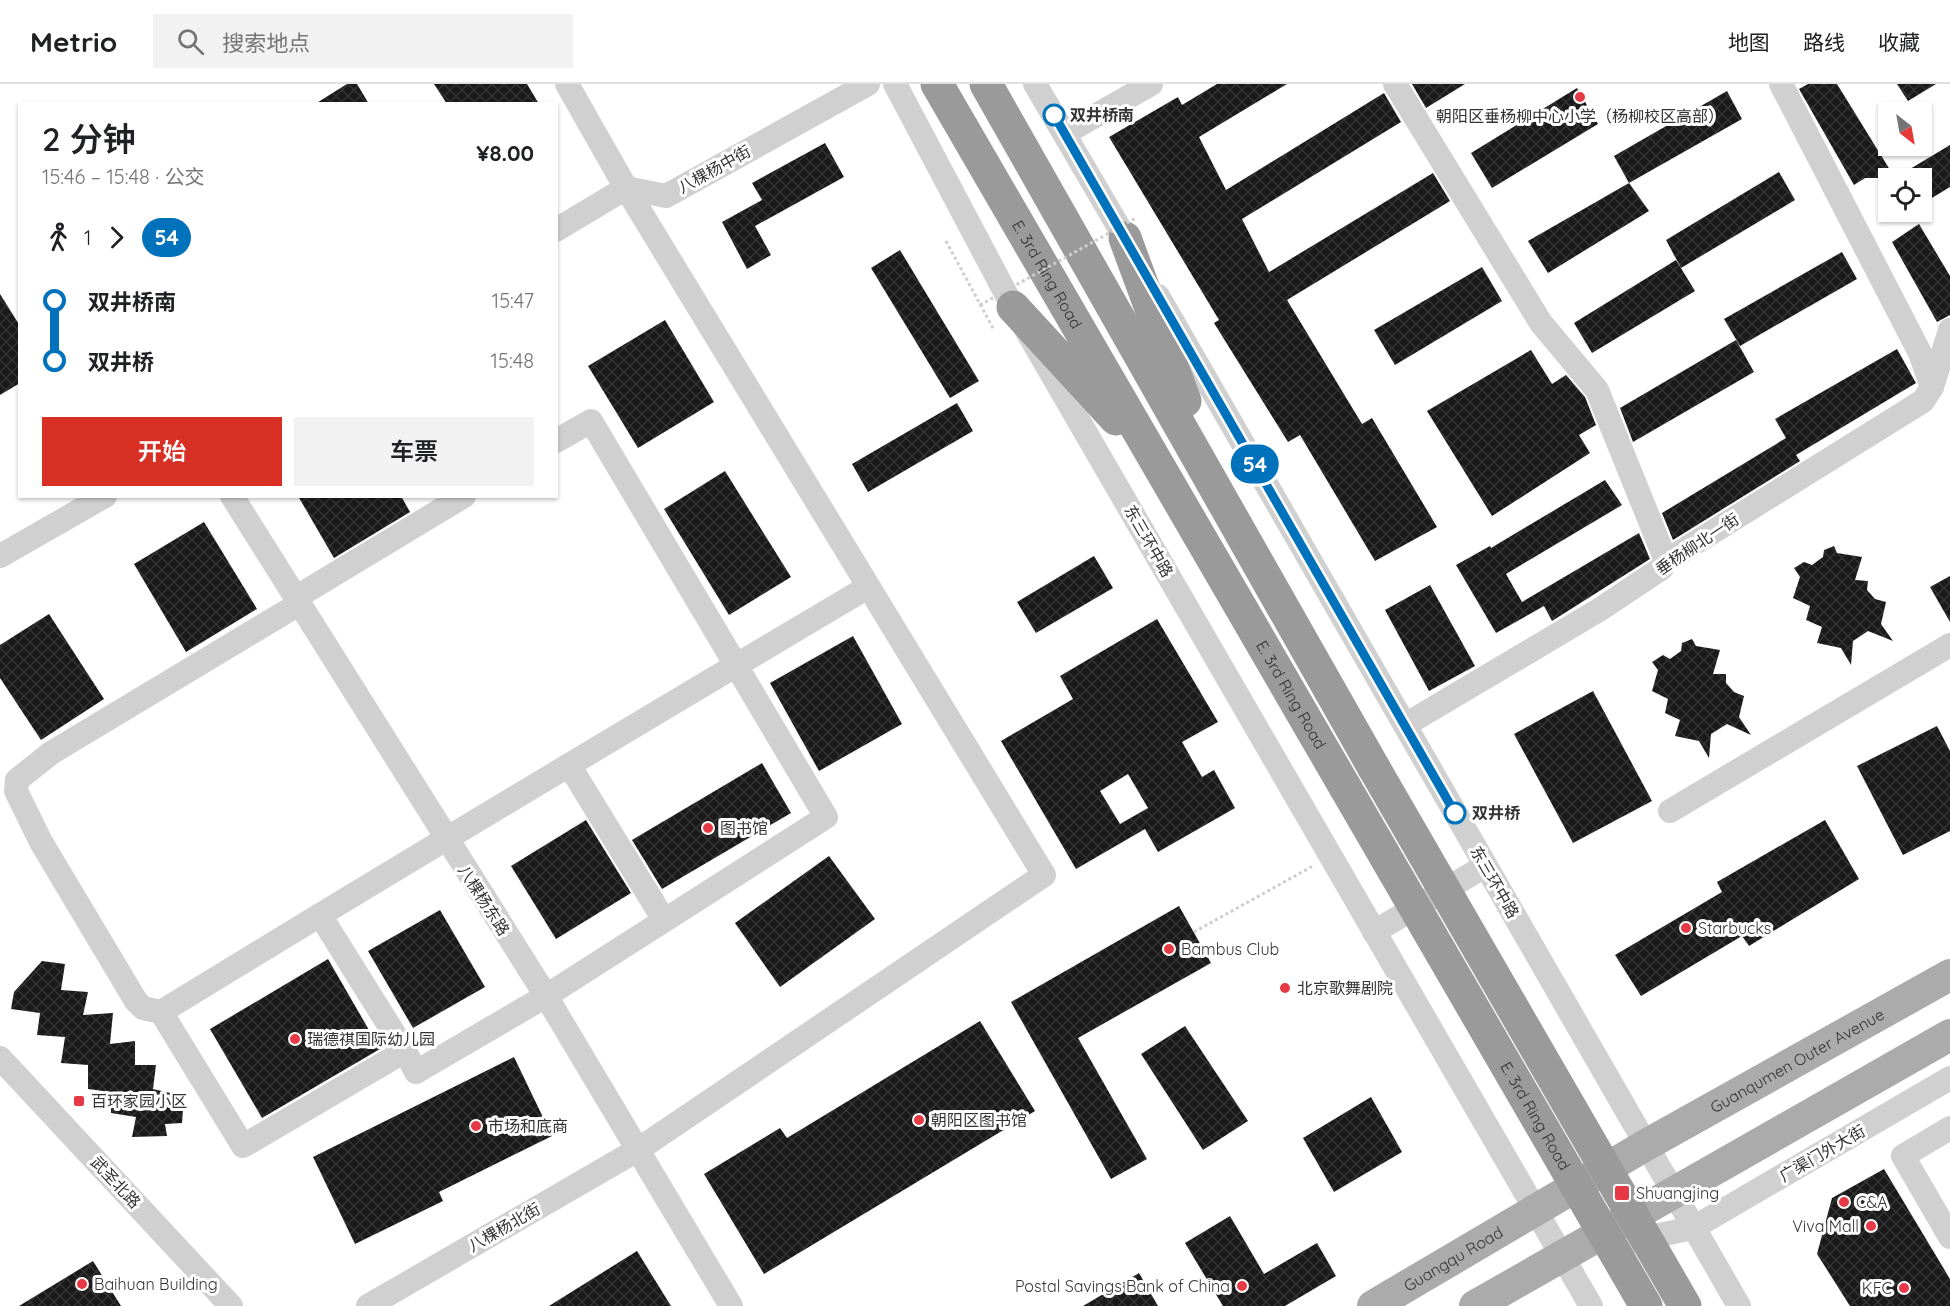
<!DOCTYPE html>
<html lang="zh">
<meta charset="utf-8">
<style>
body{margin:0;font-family:Quicksand,"Noto Sans SC",sans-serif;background:#f2f2f2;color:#202124;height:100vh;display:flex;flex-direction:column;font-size:22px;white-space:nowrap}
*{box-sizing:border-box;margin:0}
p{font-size:20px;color:#757577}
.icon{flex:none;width:33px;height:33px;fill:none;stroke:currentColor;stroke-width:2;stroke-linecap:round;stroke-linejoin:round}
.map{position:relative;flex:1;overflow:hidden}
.panel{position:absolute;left:18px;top:18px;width:540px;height:396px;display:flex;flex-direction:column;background:#fff;border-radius:0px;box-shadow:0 2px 4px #0004}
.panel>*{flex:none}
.badge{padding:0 12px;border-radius:20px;font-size:21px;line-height:39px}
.needle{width:39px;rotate:149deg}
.buttons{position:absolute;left:1878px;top:18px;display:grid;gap:12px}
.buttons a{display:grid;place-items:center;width:54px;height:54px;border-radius:0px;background:#fff;box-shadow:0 2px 4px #0004;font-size:30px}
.map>.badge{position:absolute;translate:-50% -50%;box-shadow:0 0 0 3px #fff}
.legs{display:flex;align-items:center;gap:9px;height:66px;padding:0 24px;font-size:20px}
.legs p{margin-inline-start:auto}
.headline{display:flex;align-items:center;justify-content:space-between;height:102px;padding:0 24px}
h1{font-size:33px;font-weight:600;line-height:45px}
.action{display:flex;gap:12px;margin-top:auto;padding:12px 24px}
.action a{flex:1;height:69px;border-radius:0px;background:#d93025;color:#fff;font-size:24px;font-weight:600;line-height:69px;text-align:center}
.action a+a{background:#f2f2f2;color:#202124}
ul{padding:0 24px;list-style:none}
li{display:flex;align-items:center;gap:21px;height:60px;font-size:22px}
li i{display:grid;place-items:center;width:9px;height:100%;margin:0 8px;background:currentColor}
li i::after{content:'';width:15px;height:15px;margin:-8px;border:4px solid;border-radius:50%;background:#fff}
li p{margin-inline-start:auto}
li:first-child i{background:linear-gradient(#0000 50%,currentColor 0)}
li:last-child i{background:linear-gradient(currentColor 50%,#0000 0)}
header{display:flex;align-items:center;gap:36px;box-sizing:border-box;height:84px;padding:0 30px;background:#fff;border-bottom:2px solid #e0e0e0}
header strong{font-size:28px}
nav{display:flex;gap:33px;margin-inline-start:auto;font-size:21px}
.search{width:420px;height:54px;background:#f2f2f2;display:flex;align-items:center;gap:15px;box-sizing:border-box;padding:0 21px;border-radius:0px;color:#757577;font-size:22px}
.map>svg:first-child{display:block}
.building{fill:url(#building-cross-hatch);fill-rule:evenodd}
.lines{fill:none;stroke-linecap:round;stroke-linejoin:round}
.path{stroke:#cdcdcd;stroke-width:3;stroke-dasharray:3 3;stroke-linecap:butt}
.minor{stroke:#d0d0d0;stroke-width:24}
.major{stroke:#ababab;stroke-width:32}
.highway{stroke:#9a9a9a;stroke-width:33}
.path-bridge{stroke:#cdcdcd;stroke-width:3;stroke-dasharray:3 3;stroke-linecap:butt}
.highway-bridge{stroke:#9a9a9a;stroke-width:33}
.line-1-casing{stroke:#fff;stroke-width:14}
.line-1{stroke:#0072bc;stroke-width:9}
.poi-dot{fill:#e63946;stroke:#fff;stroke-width:2}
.stop-1-dot{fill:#fff;stroke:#0072bc;stroke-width:3}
.labels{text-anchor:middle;stroke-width:6;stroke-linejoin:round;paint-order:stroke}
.stop-label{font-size:16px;font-weight:bold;fill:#333;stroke:#fff;text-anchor:start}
.poi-label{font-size:16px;fill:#333;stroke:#fff;text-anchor:start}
.street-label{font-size:16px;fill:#333;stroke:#fff}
</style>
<header>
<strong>Metrio</strong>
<div class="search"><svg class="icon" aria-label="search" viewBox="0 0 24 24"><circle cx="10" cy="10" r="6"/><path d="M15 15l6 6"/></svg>搜索地点</div>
<nav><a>地图</a><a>路线</a><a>收藏</a></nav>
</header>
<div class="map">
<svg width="1950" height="1222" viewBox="0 0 1950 1222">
<defs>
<pattern id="building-cross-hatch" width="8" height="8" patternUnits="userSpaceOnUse" patternTransform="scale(1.5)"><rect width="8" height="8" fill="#1a1a1a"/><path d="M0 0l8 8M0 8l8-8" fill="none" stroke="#333"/></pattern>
</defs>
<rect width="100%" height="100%" fill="#fff"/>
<!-- building -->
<g class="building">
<polygon points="347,0 357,0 369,20 315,20"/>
<polygon points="434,0 527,0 539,20 447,20"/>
<polygon points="1217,0 1287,0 1199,53 1226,106 1384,9 1401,38 1242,135 1269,188 1433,89 1450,117 1287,216 1362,340 1372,334 1437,443 1375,477 1300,351 1288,358 1214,239 1219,236 1109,53 1178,13 1182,21"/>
<polygon points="1412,0 1465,0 1426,24"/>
<polygon points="1808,0 1837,0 1895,94 1950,61 1950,103 1922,120 1922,94 1865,94 1854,101 1799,5"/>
<polygon points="1897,0 1936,0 1908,17"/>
<polygon points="1577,4 1598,40 1492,104 1471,69"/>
<polygon points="1727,7 1742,35 1629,99 1614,72"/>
<polygon points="825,59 844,93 755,142 771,171 747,185 722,138 762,116 752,99"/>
<polygon points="1779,88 1795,116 1681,184 1666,156"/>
<polygon points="1629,99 1649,127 1548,189 1528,157"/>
<polygon points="1919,140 1950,192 1950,231 1937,238 1892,158"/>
<polygon points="900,166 979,297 950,314 871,184"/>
<polygon points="1842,168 1857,195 1740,262 1724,235"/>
<polygon points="1676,176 1695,207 1592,269 1574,239"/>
<polygon points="1482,183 1502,217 1395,281 1374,246"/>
<polygon points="0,210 20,242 20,299 0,311"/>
<polygon points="665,236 714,318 638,364 588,282"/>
<polygon points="1736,256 1754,288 1633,358 1620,324"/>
<polygon points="1897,265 1916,299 1796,371 1800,377 1673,456 1662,429 1786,354 1775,335"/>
<polygon points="1531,266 1552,300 1566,291 1585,313 1596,341 1579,351 1590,369 1492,432 1427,327"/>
<polygon points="957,319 973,347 868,408 852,380"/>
<polygon points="725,387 791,493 729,531 664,425"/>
<polygon points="1605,396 1622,421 1506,490 1522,518 1639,449 1650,475 1552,537 1544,522 1496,549 1456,481 1490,462 1491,464"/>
<polygon points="298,412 401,412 410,428 334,474"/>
<polygon points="204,438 257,525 186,568 134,480"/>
<polygon points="1834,462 1837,469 1862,473 1855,496 1868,497 1867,506 1875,515 1886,518 1881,540 1893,557 1868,547 1853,557 1851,581 1841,564 1817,559 1822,543 1806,536 1810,522 1793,514 1800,493 1794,484 1804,478 1812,481 1823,473 1824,466"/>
<polygon points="1094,472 1113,504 1036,549 1017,518"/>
<polygon points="1950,492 1950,538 1930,503"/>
<polygon points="1430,501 1475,582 1429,607 1385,526"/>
<polygon points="49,530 104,615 41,656 0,594 0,561"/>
<path d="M1157 535 1218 638 1182 658 1202 693 1214 686 1235 724 1158 768 1145 745 1076 785 1001 657 1073 615 1060 592ZM1128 690 1148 724 1120 740 1100 707Z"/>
<polygon points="853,552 902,640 819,687 770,599"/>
<polygon points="1692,555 1696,562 1720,566 1713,590 1726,590 1726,599 1734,608 1744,612 1739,633 1751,651 1727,640 1711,650 1709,674 1699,657 1675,652 1680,636 1665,629 1668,615 1652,607 1658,586 1652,578 1663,571 1670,575 1681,567 1682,559"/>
<polygon points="1593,607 1652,717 1573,759 1514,650"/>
<polygon points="1937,642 1950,667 1950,747 1903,771 1857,682"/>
<polygon points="762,679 791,729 662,805 632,756"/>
<polygon points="586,736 631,809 556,855 511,782"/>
<polygon points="1825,736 1859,795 1749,862 1742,852 1641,912 1615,871 1722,808 1717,798"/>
<polygon points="829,772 875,835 780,903 735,839"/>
<polygon points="1179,822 1211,879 1078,954 1147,1075 1111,1095 1011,918"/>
<polygon points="440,826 485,903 413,944 368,867"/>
<polygon points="328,875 380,965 262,1034 210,945"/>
<polygon points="42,877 65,880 61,906 88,908 83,931 113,929 110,960 135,957 135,981 156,981 153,1005 184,1012 182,1039 165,1040 167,1052 132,1053 136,1033 111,1029 111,1008 88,1005 88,981 61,979 65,953 37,951 40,929 11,925 14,908"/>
<polygon points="980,937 1035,1027 764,1190 704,1090 780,1044 787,1054"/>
<polygon points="1185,942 1248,1037 1203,1066 1141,970"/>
<polygon points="514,973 552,1052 439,1108 443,1117 355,1160 313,1073"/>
<polygon points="1371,1013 1402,1068 1334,1108 1303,1054"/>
<polygon points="1884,1085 1950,1195 1950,1222 1850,1222 1817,1170 1832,1114"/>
<polygon points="1230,1132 1264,1190 1317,1159 1336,1192 1285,1222 1223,1222 1185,1159"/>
<polygon points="637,1167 671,1222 549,1222"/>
<polygon points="93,1177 121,1222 19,1222"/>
<polygon points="1139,1189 1158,1222 1083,1222"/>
</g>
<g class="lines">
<!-- path -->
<g class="path">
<polyline points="946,157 994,246"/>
<polyline points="1194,848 1313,782"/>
</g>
<!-- minor -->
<g class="minor">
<polyline points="895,0 1013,223 1591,1222"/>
<polyline points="1035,0 1134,169"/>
<polyline points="1395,0 1541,239 1597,306 1666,477"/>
<polyline points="1781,0 1920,269 1932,303"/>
<polyline points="1065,49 1151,0"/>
<polyline points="556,146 626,104 666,112 868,0"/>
<polyline points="1158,212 1739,1222"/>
<polyline points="232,412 546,912 731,1222"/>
<polyline points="0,472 105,412"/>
<polyline points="295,514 464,412"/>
<polyline points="1405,641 1599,526 1662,484 1666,477 1923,317 1932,303 1950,246"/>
<polyline points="569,681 664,836"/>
<polyline points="1670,727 1950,561"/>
<path d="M320 831 405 967 243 1062 161 928C396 784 632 643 868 503"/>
<polyline points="1374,848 1485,782"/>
<polyline points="161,928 143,924 136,917 41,758 16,707 17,696 51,669 299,520"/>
<polyline points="405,967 416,988 546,912 826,733 591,337 556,357"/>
<polyline points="0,974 231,1222"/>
<polyline points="1950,1044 1903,1072 1950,1153"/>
<polyline points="1631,1157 1693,1144 1950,994"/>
<polyline points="368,1222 639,1065 1044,791 626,104 567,0"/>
</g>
<!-- major -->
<g class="major">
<path id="s1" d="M1373 1222 1646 1061 1950 891"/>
<polyline points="1475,1222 1950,951"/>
</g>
<!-- highway -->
<g class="highway">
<path id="s2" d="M937 0 1345 703"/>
<polyline points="986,0 1374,684"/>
<polyline points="1125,154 1185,317"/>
<polyline points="1013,223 1116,335"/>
</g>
<!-- path-bridge -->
<polyline class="path-bridge" points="980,221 1136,134"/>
<!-- highway-bridge -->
<g class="highway-bridge">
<polyline points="1374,684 1685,1222"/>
<path id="s3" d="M1345 703 1646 1222"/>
</g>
</g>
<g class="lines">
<defs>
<polyline id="line-1" points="1054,31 1455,729"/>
</defs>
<!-- line-1 casing -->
<use href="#line-1" class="line-1-casing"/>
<!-- line-1 -->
<use href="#line-1" class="line-1"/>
</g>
<!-- markers -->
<g class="poi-dot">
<circle cx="1580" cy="13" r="6"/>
<circle cx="708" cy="744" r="6"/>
<circle cx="1686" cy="844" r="6"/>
<circle cx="1169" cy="865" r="6"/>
<circle cx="1285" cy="904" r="6"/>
<circle cx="295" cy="955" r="6"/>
<rect x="73" y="1011" width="12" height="12" rx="3"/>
<circle cx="919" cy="1036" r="6"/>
<circle cx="476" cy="1042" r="6"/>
<rect x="1614" y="1101" width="16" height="16" rx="3"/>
<circle cx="1844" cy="1118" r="6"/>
<circle cx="1871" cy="1142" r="6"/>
<circle cx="82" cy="1200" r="6"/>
<circle cx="1242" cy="1202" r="6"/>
<circle cx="1904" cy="1204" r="6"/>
</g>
<g class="stop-1-dot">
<circle cx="1054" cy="31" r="10"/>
<circle cx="1455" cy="729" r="10"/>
</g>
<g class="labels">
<!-- stop labels -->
<g class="stop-label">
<text x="1070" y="37">双井桥南</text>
<text x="1472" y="735">双井桥</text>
</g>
<!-- poi labels -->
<g class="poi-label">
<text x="1580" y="38" text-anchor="middle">朝阳区垂杨柳中心小学（杨柳校区高部）</text>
<text x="720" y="750">图书馆</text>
<text x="1698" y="850">Starbucks</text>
<text x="1181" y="871">Bambus Club</text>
<text x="1297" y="910">北京歌舞剧院</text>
<text x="307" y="961">瑞德祺国际幼儿园</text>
<text x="91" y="1023">百环家园小区</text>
<text x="931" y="1042">朝阳区图书馆</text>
<text x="488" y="1048">市场和底商</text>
<text x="1636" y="1115">Shuangjing</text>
<text x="1856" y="1124">C&amp;A</text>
<text x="1859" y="1148" text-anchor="end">Viva Mall</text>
<text x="94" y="1206">Baihuan Building</text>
<text x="1230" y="1208" text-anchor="end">Postal Savings Bank of China</text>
<text x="1892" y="1210" text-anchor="end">KFC</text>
</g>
<!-- street labels -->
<g class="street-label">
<text transform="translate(714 85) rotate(-29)" y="6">八棵杨中街</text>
<text dy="6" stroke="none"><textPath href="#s2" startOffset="220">E. 3rd Ring Road</textPath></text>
<text transform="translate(1149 457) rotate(60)" y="6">东三环中路</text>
<text transform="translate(1697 460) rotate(-34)" y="6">垂杨柳北一街</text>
<text dy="6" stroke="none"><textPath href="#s2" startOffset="706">E. 3rd Ring Road</textPath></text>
<text transform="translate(1495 798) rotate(60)" y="6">东三环中路</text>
<text transform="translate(484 816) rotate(57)" y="6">八棵杨东路</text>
<text dy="6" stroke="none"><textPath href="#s1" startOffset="490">Guanqumen Outer Avenue</textPath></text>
<text dy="6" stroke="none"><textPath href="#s3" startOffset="380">E. 3rd Ring Road</textPath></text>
<text transform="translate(1822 1069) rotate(-30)" y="6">广渠门外大街</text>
<text transform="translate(116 1098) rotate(47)" y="6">武圣北路</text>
<text transform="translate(504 1143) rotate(-30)" y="6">八棵杨北街</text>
<text dy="6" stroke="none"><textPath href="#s1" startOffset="93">Guangqu Road</textPath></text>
</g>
</g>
</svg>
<div class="buttons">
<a><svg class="needle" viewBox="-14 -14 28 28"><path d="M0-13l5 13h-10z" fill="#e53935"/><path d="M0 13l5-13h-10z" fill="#757577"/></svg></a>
<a><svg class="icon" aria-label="locate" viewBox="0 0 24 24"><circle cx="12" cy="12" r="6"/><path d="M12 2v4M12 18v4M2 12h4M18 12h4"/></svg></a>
</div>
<b class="badge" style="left:1255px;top:380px;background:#0072bc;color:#fff">54</b>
<section class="panel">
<div class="headline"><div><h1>2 分钟</h1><p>15:46 – 15:48 · 公交</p></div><b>¥8.00</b></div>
<div class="legs"><svg class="icon" aria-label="walk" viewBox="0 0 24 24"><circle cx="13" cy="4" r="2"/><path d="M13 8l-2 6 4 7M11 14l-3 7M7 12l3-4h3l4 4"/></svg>1<svg class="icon" aria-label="forward" viewBox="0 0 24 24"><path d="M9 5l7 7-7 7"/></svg><b class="badge" style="background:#0072bc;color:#fff">54</b></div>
<ul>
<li><i style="color:#0072bc"></i><b>双井桥南</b><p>15:47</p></li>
<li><i style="color:#0072bc"></i><b>双井桥</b><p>15:48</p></li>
</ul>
<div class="action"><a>开始</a><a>车票</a></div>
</section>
</div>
